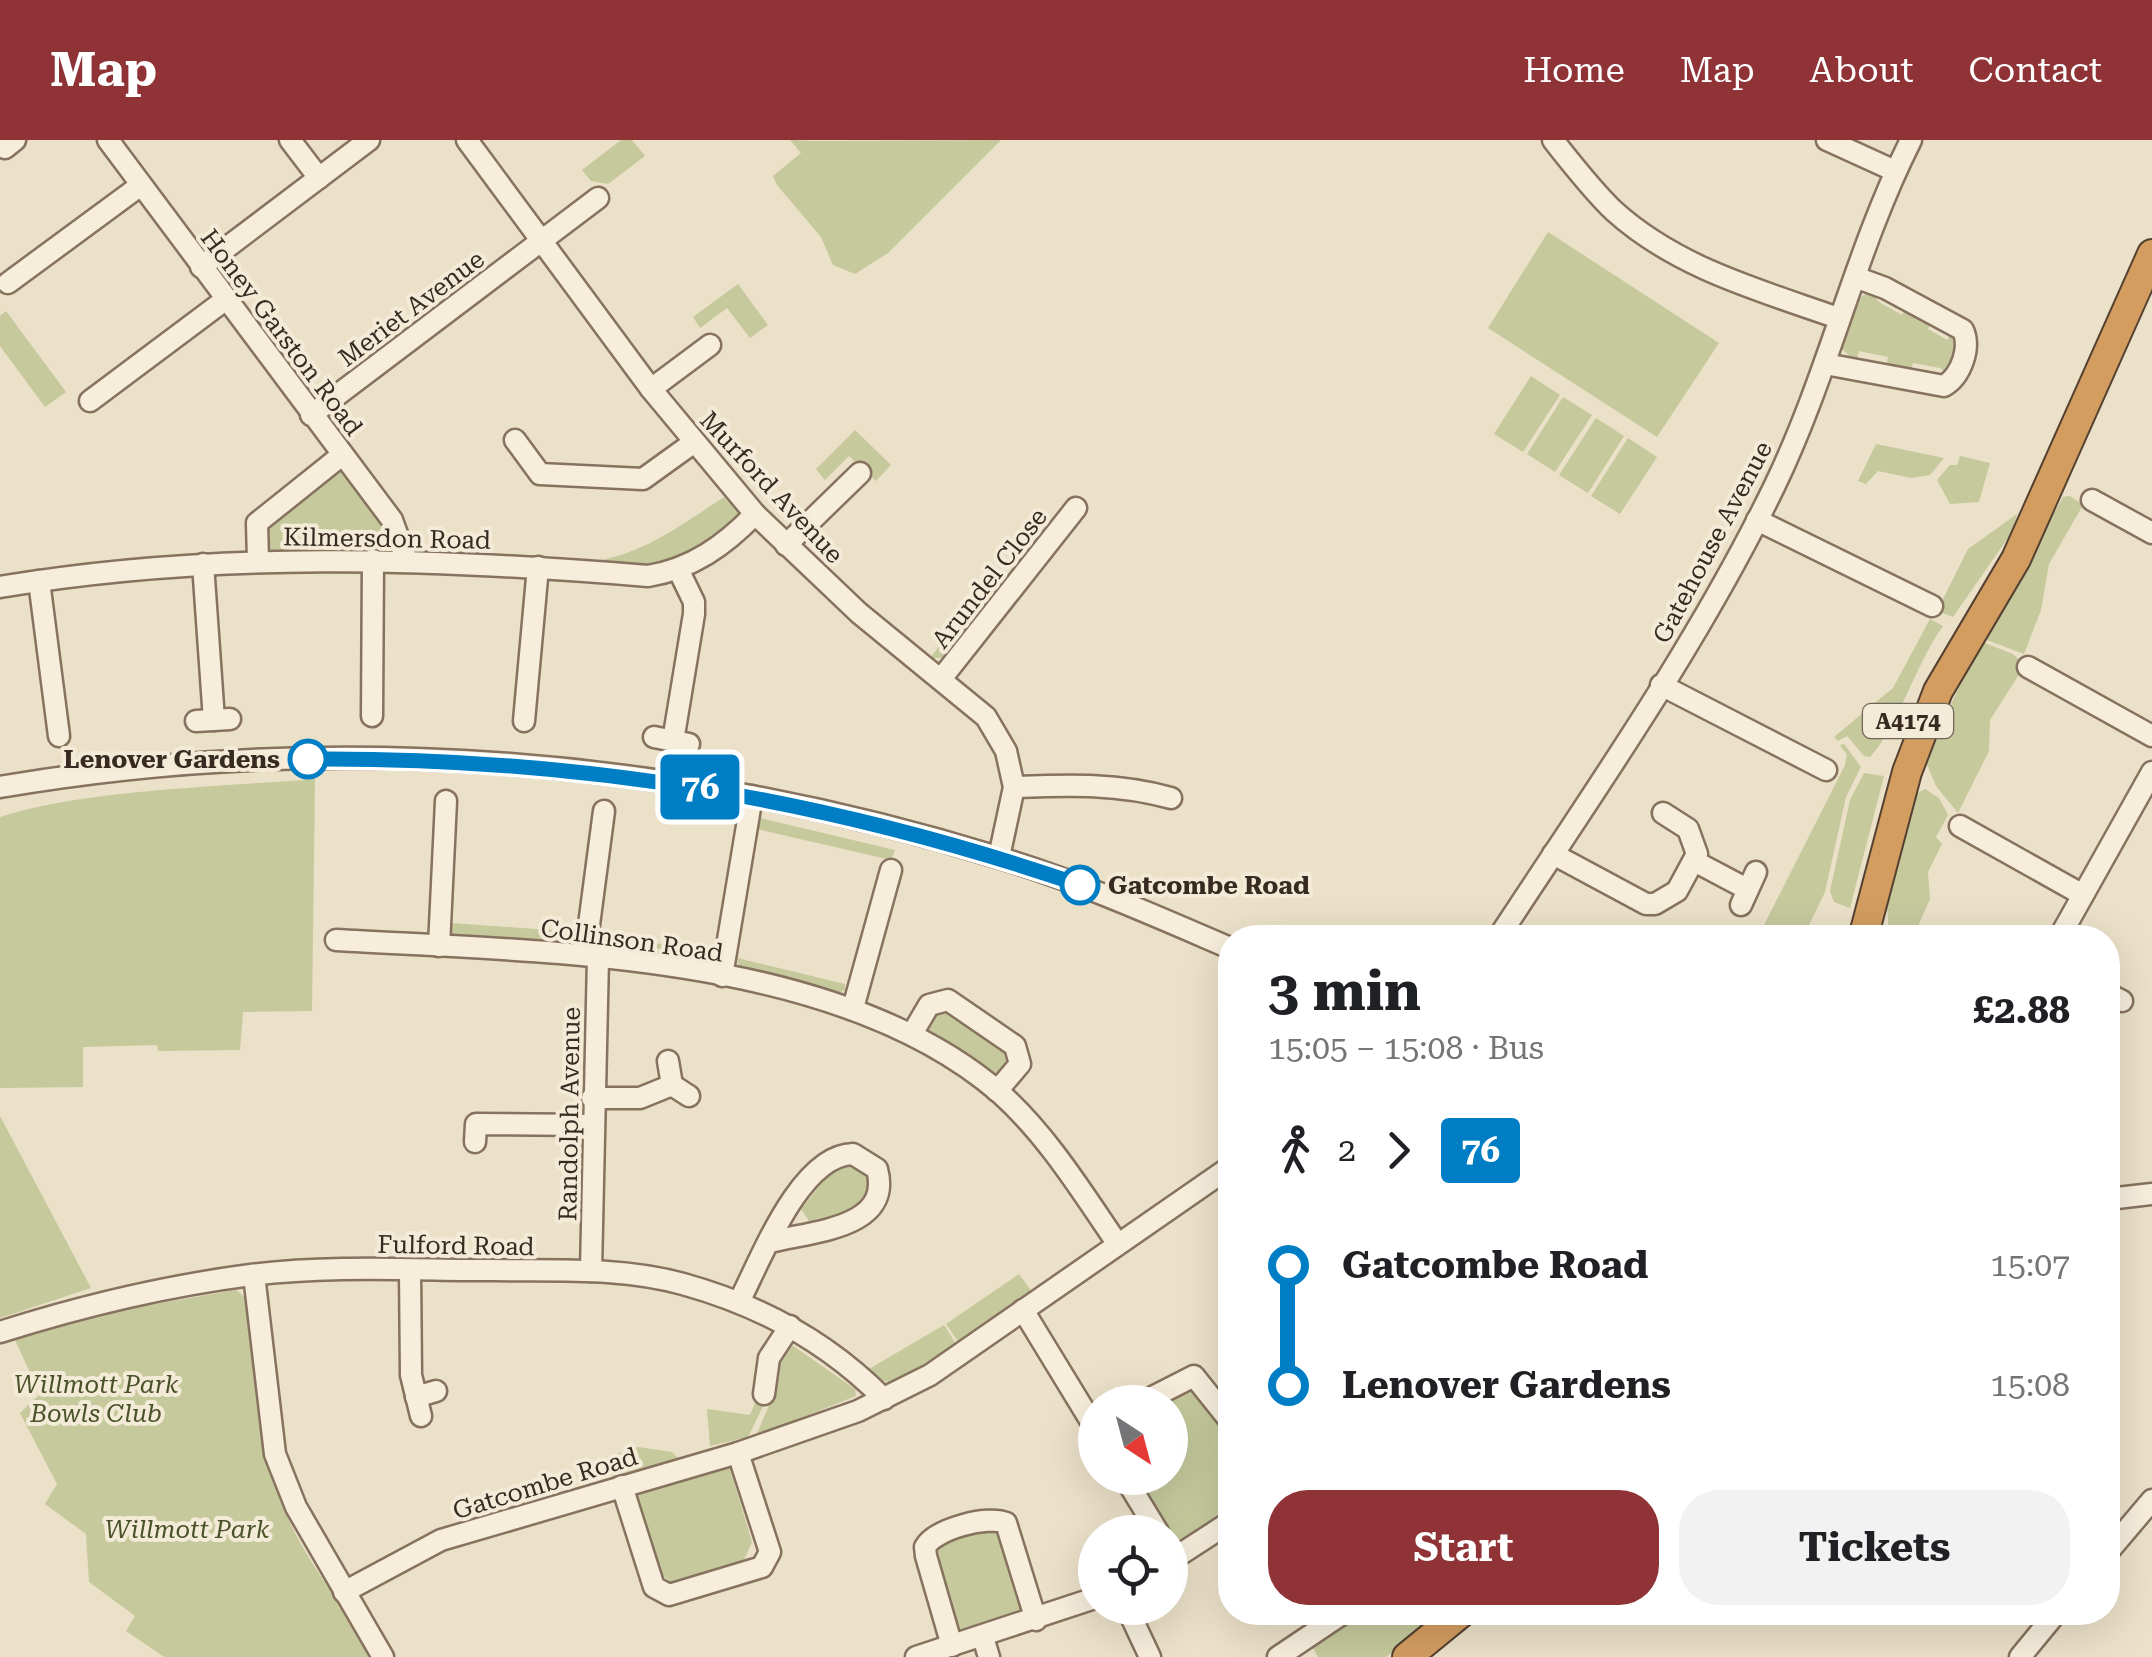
<!DOCTYPE html>
<meta charset="utf-8">
<style>
body{margin:0;font-family:"Roboto Serif",serif;background:#f2f2f2;color:#202124;height:100vh;display:flex;flex-direction:column;font-size:38px;white-space:nowrap}
*{box-sizing:border-box;margin:0}
p{font-size:32px;color:#757577}
.icon{flex:none;width:55px;height:55px;fill:none;stroke:currentColor;stroke-width:2;stroke-linecap:round;stroke-linejoin:round}
.map{position:relative;flex:1;overflow:hidden}
.details{position:absolute;left:1218px;top:785px;width:902px;height:700px;display:flex;flex-direction:column;background:#fff;border-radius:40px;box-shadow:0 10px 40px #0002}
.details>*{flex:none}
.badge{padding:0 20px;border-radius:8px;font-size:35px;line-height:65px}
.needle{width:65px;rotate:144deg}
.controls{position:absolute;left:1078px;top:1245px;display:grid;gap:20px}
.controls a{display:grid;place-items:center;width:110px;height:110px;border-radius:50%;background:#fff;box-shadow:0 10px 40px #0002;font-size:50px}
.map>.badge{position:absolute;translate:-50% -50%;box-shadow:0 0 0 5px #fff}
.legs{display:flex;align-items:center;gap:15px;height:110px;padding:0 50px;font-size:32px}
.legs p{margin-inline-start:auto}
.overview{display:flex;align-items:center;justify-content:space-between;height:170px;padding:0 50px}
h1{font-size:55px;font-weight:700;line-height:75px}
.button{display:flex;gap:20px;margin-top:auto;padding:20px 50px}
.button a{flex:1;height:115px;border-radius:40px;background:#903336;color:#fff;font-size:40px;font-weight:700;line-height:115px;text-align:center}
.button a+a{background:#f2f2f2;color:#202124}
ul{padding:0 50px;list-style:none}
li{display:flex;align-items:center;gap:35px;height:120px;font-size:38px}
li i{display:grid;place-items:center;width:15px;height:100%;margin:0 12px;background:currentColor}
li i::after{content:'';width:25px;height:25px;margin:-12px;border:8px solid;border-radius:50%;background:#fff}
li p{margin-inline-start:auto}
li:first-child i{background:linear-gradient(#0000 50%,currentColor 0)}
li:last-child i{background:linear-gradient(currentColor 50%,#0000 0)}
header{display:flex;align-items:center;gap:60px;box-sizing:border-box;height:140px;padding:0 50px;background:#903336;color:#fff}
header strong{font-size:48px}
nav{display:flex;gap:55px;margin-inline-start:auto;font-size:35px}
.map>svg:first-child{display:block}
.green{fill:#c5c99c}
.lines{fill:none;stroke-linecap:round;stroke-linejoin:round}
.minor-casing{stroke:#86725e;stroke-width:25}
.highway-casing{stroke:#544132;stroke-width:32}
.minor{stroke:#f6eddb;stroke-width:20}
.highway{stroke:#d39d60;stroke-width:28}
.line-1-casing{stroke:#fff;stroke-width:22}
.line-1{stroke:#007ec5;stroke-width:15}
.stop-1-dot{fill:#fff;stroke:#007ec5;stroke-width:5}
.labels{text-anchor:middle;stroke-width:8;stroke-linejoin:round;paint-order:stroke}
.shield{fill:#f3ead7;stroke:#6f6458;stroke-width:2.5}
.shield-label{font-size:22px;font-weight:bold;fill:#372b21}
.street-label{font-size:25px;fill:#372b21;stroke:#f3ead7}
.stop-label{font-size:25px;font-weight:bold;fill:#372b21;stroke:#f3ead7;text-anchor:end}
.park-label{font-size:25px;font-style:italic;fill:#495229;stroke:#f3ead7}
</style>
<header>
<strong>Map</strong>
<nav><a>Home</a><a>Map</a><a>About</a><a>Contact</a></nav>
</header>
<div class="map">
<svg width="2152" height="1517" viewBox="0 0 2152 1517">
<rect width="100%" height="100%" fill="#ebe0c8"/>
<!-- green -->
<g class="green">
<polygon points="621,0 632,0 645,16 608,44 591,41 582,30"/>
<polygon points="790,0 816,1 1001,0 888,113 855,134 833,125 821,97 777,45 773,36 801,13"/>
<polygon points="1548,92 1719,203 1657,297 1488,188"/>
<polygon points="738,144 768,185 750,198 727,168 700,188 693,177"/>
<polygon points="1870,151 1879,162 1902,175 1908,166 1933,179 1928,189 1947,200 1953,190 1963,198 1950,236 1940,228 1913,223 1910,234 1886,229 1888,217 1859,211 1856,222 1841,208 1861,157"/>
<polygon points="6,171 66,252 45,267 0,206 0,176"/>
<polygon points="1531,236 1560,255 1523,312 1494,294"/>
<polygon points="1563,257 1592,275 1555,332 1527,314"/>
<polygon points="1596,278 1624,296 1588,353 1559,335"/>
<polygon points="855,290 891,325 876,341 849,316 825,340 816,329"/>
<polygon points="1628,298 1657,317 1620,374 1591,356"/>
<polygon points="1876,304 1944,318 1930,335 1911,338 1878,331 1866,344 1858,341"/>
<polygon points="1960,316 1990,323 1979,362 1950,364 1937,340 1950,325 1957,325"/>
<polygon points="334,330 345,330 385,381 398,411 275,414 264,406 262,387"/>
<polygon points="2070,356 2083,365 2049,424 2041,470 2024,514 1987,500 1985,495 2063,357"/>
<path d="M724 357 739 373 738 380C689 428 654 431 587 422 640 417 681 385 724 357Z"/>
<polygon points="2017,374 2012,392 1953,477 1937,471 1968,409"/>
<polygon points="995,435 1001,446 944,518 930,518"/>
<path d="M1930 479 1943 486C1915 525 1898 587 1870 617L1864 616 1847 596 1838 601 1834 597 1893 548Z"/>
<polygon points="1985,503 2013,514 2025,525 1990,580 1989,611 1958,673 1936,646 1925,620 1979,504"/>
<polygon points="1844,604 1861,627 1846,657 1825,752 1803,797 1758,797 1845,625 1847,615 1840,605"/>
<polygon points="1864,633 1884,636 1850,768 1834,762 1830,751 1850,660"/>
<path d="M315 639 312 871 243 872 240 910 158 911 157 905 83 907V947L0 948V677C87 649 221 647 315 639Z"/>
<polygon points="1925,649 1939,658 1948,675 1936,697 1942,704 1928,732 1930,759 1917,788 1904,797 1889,797 1887,764 1914,655"/>
<polygon points="760,678 895,710 891,720 757,689"/>
<polygon points="451,783 579,792 569,803 458,797 451,793"/>
<polygon points="601,795 716,812 715,819 706,824 607,808 601,804"/>
<polygon points="737,818 845,844 845,850 834,855 740,830"/>
<polygon points="940,870 1009,913 1011,919 1001,937 994,938 924,891 931,875"/>
<polygon points="0,976 91,1148 0,1178"/>
<polygon points="846,1021 871,1034 874,1057 845,1073 809,1081 801,1069 824,1040 824,1032"/>
<polygon points="1019,1134 1032,1152 959,1203 946,1184"/>
<path d="M236 1150 245 1157C259 1232 257 1306 288 1378 309 1427 348 1470 374 1517H164L126 1491 135 1476 89 1442 86 1394 45 1364 57 1344 20 1273 40 1254 15 1200 109 1172Z"/>
<polygon points="944,1185 956,1204 892,1243 877,1239 869,1229"/>
<polygon points="789,1203 855,1249 856,1256 756,1296 772,1258 778,1223"/>
<polygon points="1196,1243 1230,1301 1230,1374 1180,1402 1166,1392 1132,1338 1170,1338 1170,1262 1159,1262"/>
<polygon points="758,1256 767,1258 748,1297 710,1306 707,1269 750,1275"/>
<polygon points="638,1307 672,1312 678,1318 613,1338 607,1317"/>
<polygon points="729,1325 752,1402 744,1420 672,1443 657,1431 634,1354"/>
<polygon points="993,1385 998,1389 1023,1466 1019,1475 960,1493 953,1491 933,1403"/>
<polygon points="1356,1473 1442,1473 1386,1517 1318,1517 1310,1503"/>
</g>
<g class="lines">
<defs>
<g id="minor">
<polyline points="108,0 392,380 406,419"/>
<polyline points="290,0 319,38"/>
<polyline points="467,0 651,249 755,374 859,473 986,577 1006,611 1014,647 999,717"/>
<path d="M1553 0C1572 24 1592 50 1614 71 1677 128 1759 150 1838 178"/>
<polyline points="1827,0 1895,31"/>
<polyline points="5,8 15,0"/>
<polyline points="201,127 369,0"/>
<polyline points="8,143 141,45"/>
<path d="M1825 224 1944 246C1961 236 1971 208 1963 190L1885 148 1855 137"/>
<polyline points="651,249 710,205"/>
<polyline points="90,261 225,160"/>
<polyline points="311,275 598,58"/>
<polyline points="515,300 540,334 643,339 693,303"/>
<polyline points="2092,360 2152,393"/>
<polyline points="1757,380 1932,466"/>
<polyline points="786,405 860,333"/>
<polyline points="258,421 257,383 342,315"/>
<polyline points="203,424 214,580"/>
<polyline points="39,441 59,596"/>
<path d="M0 447C216 411 431 418 648 436 692 429 725 405 755 374"/>
<polyline points="2028,527 2152,596"/>
<polyline points="941,539 1076,368"/>
<polyline points="1661,545 1826,630"/>
<polyline points="372,576 373,420"/>
<polyline points="196,581 230,579"/>
<polyline points="524,581 538,427"/>
<polyline points="654,597 689,604"/>
<polyline points="673,601 694,474 694,462 678,429"/>
<path d="M0 647C332 590 676 618 997 717 1077 741 1153 775 1230 808"/>
<path d="M1014 647C1069 645 1118 643 1171 658"/>
<polyline points="1960,686 2083,755"/>
<polyline points="1553,714 1646,764 1655,764 1677,751 1697,714 1688,689 1663,673"/>
<polyline points="1696,722 1747,749"/>
<polyline points="1741,765 1756,732"/>
<path d="M1498 798C1595 650 1698 504 1775 345 1829 233 1855 111 1911 0"/>
<polyline points="2059,798 2152,632"/>
<path d="M336 800C542 812 836 811 1000 953 1047 995 1082 1052 1117 1103"/>
<polyline points="439,806 446,661"/>
<polyline points="585,815 604,671"/>
<polyline points="722,836 752,656"/>
<polyline points="2108,854 2122,861"/>
<polyline points="853,868 891,730"/>
<polyline points="912,894 929,865 948,860 1015,906 1020,924 997,951"/>
<polyline points="668,921 672,945"/>
<polyline points="592,958 640,958 672,945 689,956"/>
<polyline points="475,1002 476,984 591,985"/>
<polyline points="2108,1059 2152,1054"/>
<polyline points="410,1130 411,1235 421,1276"/>
<polyline points="591,1131 598,818"/>
<polyline points="254,1135 275,1314 296,1367 383,1517"/>
<path d="M739 1162C761 1119 800 1015 853 1014L877 1029C893 1089 812 1091 770 1102"/>
<polyline points="1023,1170 1095,1288"/>
<path d="M0 1192C82 1166 165 1146 251 1135 331 1125 414 1130 494 1130 557 1131 622 1127 683 1144 759 1165 829 1203 884 1259"/>
<polyline points="764,1254 769,1218 790,1186"/>
<polyline points="416,1257 436,1251"/>
<polyline points="1143,1262 1194,1236 1230,1281"/>
<polyline points="1125,1338 1158,1392"/>
<polyline points="622,1346 654,1447 669,1455 762,1427 770,1412 738,1313"/>
<polyline points="2108,1412 2152,1360"/>
<polyline points="1170,1421 1230,1382"/>
<polyline points="344,1452 441,1400 738,1313 858,1271 930,1235 1230,1027"/>
<polyline points="1127,1468 1150,1517"/>
<polyline points="983,1497 989,1517"/>
<path d="M952 1506 926 1416 925 1407C935 1389 988 1375 1006 1383L1036 1480"/>
<polyline points="916,1517 1095,1458"/>
<polyline points="1278,1517 1345,1472"/>
<polyline points="2020,1517 2057,1472"/>
</g>
<g id="highway">
<polyline points="1863,798 1907,632 1938,551 2016,419 2152,114"/>
<polyline points="1407,1517 1462,1472"/>
</g>
</defs>
<!-- minor casing -->
<use href="#minor" class="minor-casing"/>
<!-- highway casing -->
<use href="#highway" class="highway-casing"/>
<!-- minor -->
<use href="#minor" class="minor"/>
<!-- highway -->
<use href="#highway" class="highway"/>
</g>
<g class="lines">
<defs>
<path id="line-1" d="M308 619C577 617 826 658 1080 745"/>
</defs>
<!-- line-1 casing -->
<use href="#line-1" class="line-1-casing"/>
<!-- line-1 -->
<use href="#line-1" class="line-1"/>
</g>
<!-- markers -->
<g class="stop-1-dot">
<circle cx="308" cy="619" r="18"/>
<circle cx="1080" cy="745" r="18"/>
</g>
<g class="labels">
<!-- shield labels -->
<rect class="shield" x="1863" y="564" width="90" height="34" rx="8"/>
<g class="shield-label">
<text x="1908" y="589">A4174</text>
</g>
<!-- street labels -->
<g class="street-label">
<text transform="translate(411 168) rotate(-37)" y="9">Meriet Avenue</text>
<text transform="translate(282 192) rotate(53)" y="9">Honey Garston Road</text>
<text transform="translate(772 347) rotate(47)" y="9">Murford Avenue</text>
<text transform="translate(387 398) rotate(1)" y="9">Kilmersdon Road</text>
<text transform="translate(1712 402) rotate(-62)" y="9">Gatehouse Avenue</text>
<text transform="translate(989 438) rotate(-52)" y="9">Arundel Close</text>
<text transform="translate(632 800) rotate(8)" y="9">Collinson Road</text>
<text transform="translate(569 974) rotate(-89)" y="9">Randolph Avenue</text>
<text transform="translate(456 1105) rotate(1)" y="9">Fulford Road</text>
<text transform="translate(545 1343) rotate(-17)" y="9">Gatcombe Road</text>
</g>
<!-- stop labels -->
<g class="stop-label">
<text x="280" y="628">Lenover Gardens</text>
<text x="1108" y="754" text-anchor="start">Gatcombe Road</text>
</g>
<!-- park labels -->
<g class="park-label">
<text x="96" y="1253">Willmott Park<tspan x="96" dy="29">Bowls Club</tspan></text>
<text x="187" y="1398">Willmott Park</text>
</g>
</g>
</svg>
<div class="controls">
<a><svg class="needle" viewBox="-14 -14 28 28"><path d="M0-13l5 13h-10z" fill="#e53935"/><path d="M0 13l5-13h-10z" fill="#757577"/></svg></a>
<a><svg class="icon" aria-label="locate" viewBox="0 0 24 24"><circle cx="12" cy="12" r="6"/><path d="M12 2v4M12 18v4M2 12h4M18 12h4"/></svg></a>
</div>
<b class="badge" style="left:700px;top:647px;background:#007ec5;color:#fff">76</b>
<section class="details">
<div class="overview"><div><h1>3 min</h1><p>15:05 – 15:08 · Bus</p></div><b>£2.88</b></div>
<div class="legs"><svg class="icon" aria-label="walk" viewBox="0 0 24 24"><circle cx="13" cy="4" r="2"/><path d="M13 8l-2 6 4 7M11 14l-3 7M7 12l3-4h3l4 4"/></svg>2<svg class="icon" aria-label="forward" viewBox="0 0 24 24"><path d="M9 5l7 7-7 7"/></svg><b class="badge" style="background:#007ec5;color:#fff">76</b></div>
<ul>
<li><i style="color:#007ec5"></i><b>Gatcombe Road</b><p>15:07</p></li>
<li><i style="color:#007ec5"></i><b>Lenover Gardens</b><p>15:08</p></li>
</ul>
<div class="button"><a>Start</a><a>Tickets</a></div>
</section>
</div>
